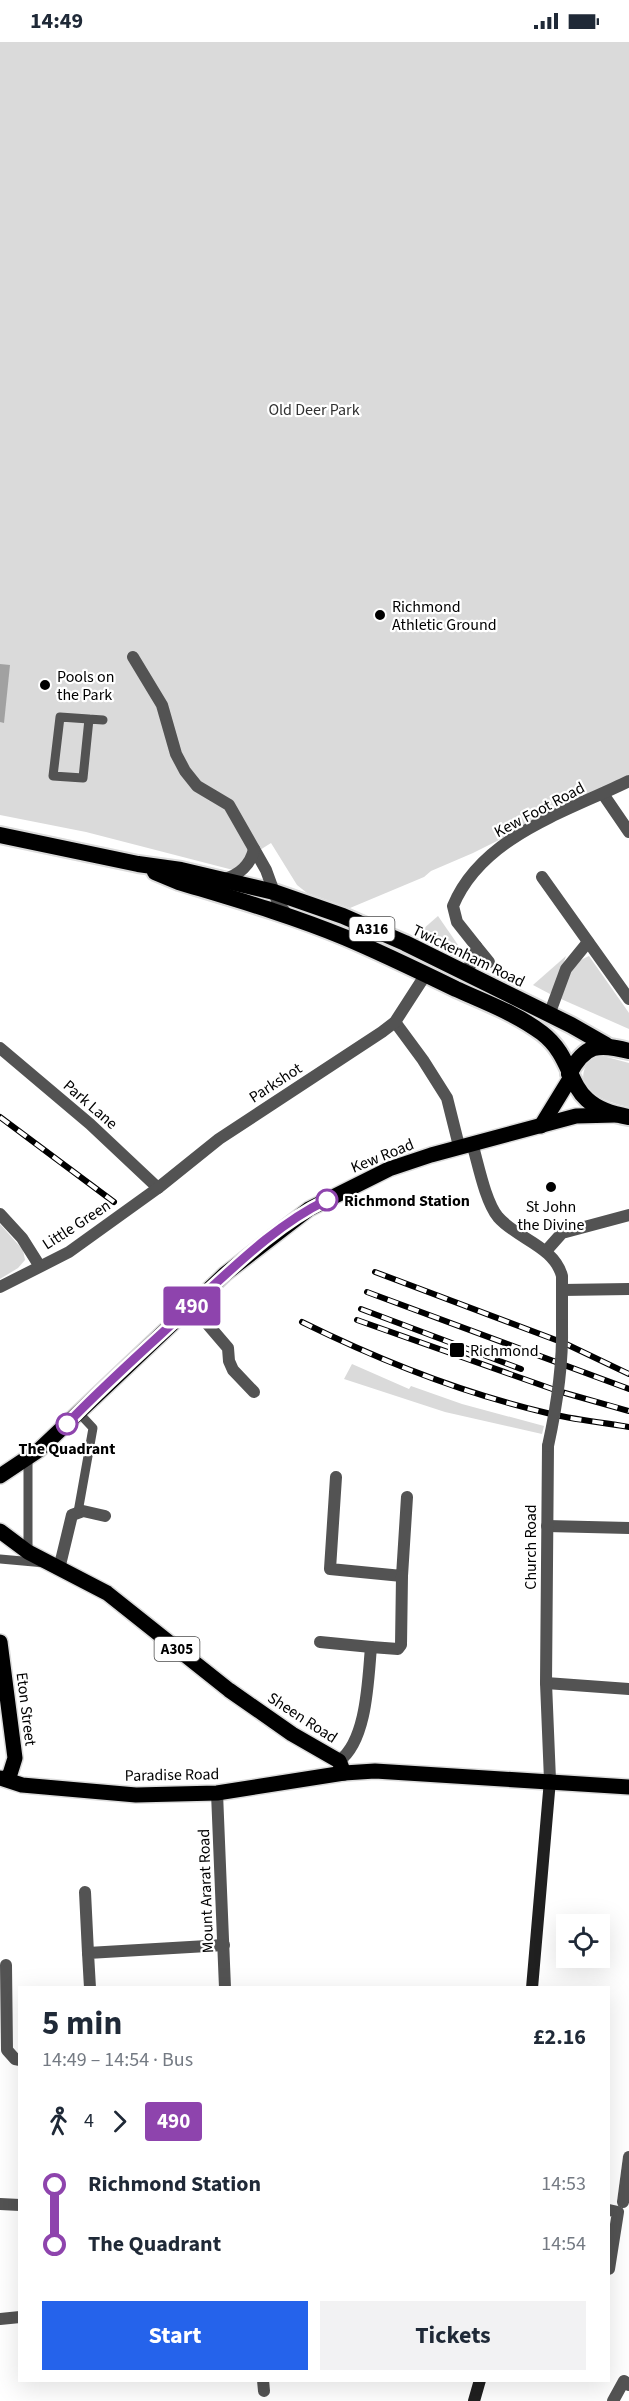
<!DOCTYPE html>
<meta charset="utf-8">
<style>
body{margin:0;font-family:"Source Sans 3",sans-serif;background:#f2f2f3;color:#1f2937;height:100vh;display:flex;flex-direction:column;font-size:22px;white-space:nowrap}
*{box-sizing:border-box;margin:0}
p{font-size:20px;color:#747a83}
.icon{flex:none;width:33px;height:33px;fill:none;stroke:currentColor;stroke-width:2;stroke-linecap:round;stroke-linejoin:round}
.map{position:relative;flex:1;overflow:hidden}
.panel{position:absolute;left:18px;top:1944px;width:592px;height:396px;display:flex;flex-direction:column;background:#fff;border-radius:0px;box-shadow:0 6px 24px #0002}
.panel>*{flex:none}
.badge{padding:0 12px;border-radius:4px;font-size:21px;line-height:39px}
.fabs{position:absolute;left:556px;top:1872px;display:grid;gap:12px}
.fabs a{display:grid;place-items:center;width:54px;height:54px;border-radius:0px;background:#fff;box-shadow:0 6px 24px #0002;font-size:30px}
.map>.badge{position:absolute;translate:-50% -50%;box-shadow:0 0 0 3px #fff}
.legs{display:flex;align-items:center;gap:9px;height:66px;padding:0 24px;font-size:20px}
.legs p{margin-inline-start:auto}
.headline{display:flex;align-items:center;justify-content:space-between;height:102px;padding:0 24px}
h1{font-size:33px;font-weight:700;line-height:45px}
.primary-button{display:flex;gap:12px;margin-top:auto;padding:12px 24px}
.primary-button a{flex:1;height:69px;border-radius:0px;background:#2563eb;color:#fff;font-size:24px;font-weight:700;line-height:69px;text-align:center}
.primary-button a+a{background:#f2f2f3;color:#1f2937}
ul{padding:0 24px;list-style:none}
li{display:flex;align-items:center;gap:21px;height:60px;font-size:22px}
li i{display:grid;place-items:center;width:9px;height:100%;margin:0 8px;background:currentColor}
li i::after{content:'';width:15px;height:15px;margin:-8px;border:4px solid;border-radius:50%;background:#fff}
li p{margin-inline-start:auto}
li:first-child i{background:linear-gradient(#0000 50%,currentColor 0)}
li:last-child i{background:linear-gradient(currentColor 50%,#0000 0)}
.status{display:flex;justify-content:space-between;align-items:center;height:42px;padding:0 30px;background:#fff;direction:ltr}
.status svg{height:16px;fill:currentColor}
.map>svg:first-child{display:block}
.green{fill:#dadada}
.water{fill:#a1a1a1}
.lines{fill:none;stroke-linecap:round;stroke-linejoin:round}
.primary-casing{stroke:#dbdbdb;stroke-width:18}
.trunk-casing{stroke:#dbdbdb;stroke-width:20}
.pedestrian{stroke:#535353;stroke-width:9}
.minor{stroke:#535353;stroke-width:12}
.tertiary{stroke:#535353;stroke-width:12}
.secondary{stroke:#202020;stroke-width:12}
.primary{stroke:#000;stroke-width:15}
.trunk{stroke:#000;stroke-width:16}
.rail-casing{stroke:#000;stroke-width:6}
.rail{stroke:#fff;stroke-width:4;stroke-dasharray:11;stroke-linecap:butt}
.tertiary-bridge{stroke:#535353;stroke-width:12}
.line-1-casing{stroke:#fff;stroke-width:14}
.line-1{stroke:#8e44ad;stroke-width:9}
.poi-dot{fill:#000;stroke:#fff;stroke-width:2}
.stop-1-dot{fill:#fff;stroke:#8e44ad;stroke-width:3}
.labels{text-anchor:middle;stroke-width:4.5;stroke-linejoin:round;paint-order:stroke}
.shield{fill:#fff;stroke:#4c4c4c;stroke-width:1.5}
.shield-label{font-size:15px;font-weight:bold;fill:#000}
.park-label{font-size:16px;fill:#313131;stroke:#fff}
.poi-label{font-size:16px;fill:#000;stroke:#fff;text-anchor:start}
.street-label{font-size:16px;fill:#000;stroke:#fff}
.stop-label{font-size:16px;font-weight:bold;fill:#000;stroke:#fff;text-anchor:start}
</style>
<div class="status"><b>14:49</b><svg viewBox="0 0 49 12"><path d="M0 12V9h3v3zM5 12V6h3v6zM10 12V3h3v9zM15 12V0h3v12zM26 1h20v11H26zM47 4h2v5h-2z"/></svg></div>
<div class="map">
<svg width="629" height="2359" viewBox="0 0 629 2359">
<rect width="100%" height="100%" fill="#fff"/>
<!-- green -->
<g class="green">
<polygon points="0,0 629,0 629,733 473,811 431,829 424,835 350,866 307,851 297,843 271,801 247,816 237,829 86,790 0,773"/>
<polygon points="438,874 458,903 458,905 422,888"/>
<polygon points="566,914 556,943 550,952 533,943"/>
<path d="M589 914 629 971V987L561 957C566 939 571 921 589 914Z"/>
<path d="M603 1014 629 1021V1065C604 1060 567 1046 591 1016Z"/>
<polygon points="0,1182 23,1208 25,1218 18,1226 0,1237"/>
<polygon points="352,1322 409,1347 411,1344 462,1362 544,1384 542,1392 445,1370 344,1337"/>
</g>
<!-- water -->
<polygon class="water" points="0,622 10,623 4,681 0,680"/>
<g class="lines">
<defs>
<g id="primary">
<polyline points="541,1084 571,1035"/>
<polyline points="0,1434 39,1408 225,1232 309,1167 389,1127 431,1113 576,1074 616,1073"/>
<polyline points="0,1489 28,1510 107,1551 229,1648 292,1692 339,1719 344,1731"/>
<polyline points="0,1600 15,1716 10,1732 5,1737"/>
<polyline points="0,1736 22,1743 136,1753 217,1751 344,1731 375,1729 629,1745"/>
</g>
<g id="trunk">
<polyline points="0,793 138,822 181,828 274,850 343,874 405,901 571,983 606,1003"/>
<path d="M155 830 179 840C235 857 291 873 344 895 382 911 419 929 456 947 485 960 517 972 542 991 582 1022 560 1064 629 1075"/>
<path d="M569 1032C585 1002 598 1001 629 1009"/>
</g>
</defs>
<!-- primary casing -->
<use href="#primary" class="primary-casing"/>
<!-- trunk casing -->
<use href="#trunk" class="trunk-casing"/>
<!-- pedestrian -->
<g class="pedestrian">
<polyline points="89,677 83,736 53,734 60,675 103,678"/>
<polyline points="78,1370 93,1386 78,1470"/>
<polyline points="28,1415 28,1510"/>
<polyline points="0,1517 45,1521"/>
</g>
<!-- minor -->
<g class="minor">
<polyline points="133,615 162,663 176,712 185,729 197,744 229,763 266,828 278,861 288,874"/>
<polyline points="603,752 629,790"/>
<polyline points="542,835 629,957"/>
<path d="M223 837C239 834 251 822 254 807"/>
<polyline points="476,904 489,920"/>
<path d="M467 933 476 904 457 880 453 864C482 794 566 770 629 739"/>
<polyline points="549,973 566,927 588,900"/>
<polyline points="395,980 423,1018 447,1056 459,1104"/>
<polyline points="0,1006 90,1082 158,1146"/>
<polyline points="0,1172 22,1196 39,1223"/>
<polyline points="546,1209 562,1191 629,1173"/>
<polyline points="0,1245 69,1210 158,1146 219,1097 382,990 395,980 426,932"/>
<polyline points="562,1248 629,1247"/>
<polyline points="192,1264 228,1306 229,1319 233,1328 254,1350"/>
<polyline points="336,1435 330,1527 402,1534 407,1455"/>
<polyline points="547,1484 629,1486"/>
<polyline points="59,1527 72,1473 83,1469 105,1474"/>
<polyline points="320,1600 371,1605"/>
<polyline points="546,1641 629,1647"/>
<path d="M339 1719C367 1699 368 1638 371 1605L398 1607 401 1603 402 1534"/>
<polyline points="217,1751 225,1946"/>
<polyline points="85,1850 88,1911"/>
<polyline points="6,1923 7,2008 15,2017 20,2018"/>
<polyline points="90,1946 88,1911 224,1903"/>
<polyline points="623,2160 629,2115"/>
<polyline points="0,2162 20,2163"/>
<polyline points="609,2168 618,2170 609,2227"/>
<polyline points="0,2277 20,2275"/>
<polyline points="263,2338 264,2349"/>
<polyline points="613,2359 624,2339 629,2343"/>
</g>
<!-- tertiary -->
<g class="tertiary">
<path d="M472 1101C478 1121 485 1159 498 1175 517 1197 554 1204 562 1234V1283"/>
<polyline points="548,1404 546,1641 550,1738"/>
</g>
<!-- secondary -->
<g class="secondary">
<polyline points="532,1946 550,1738"/>
<polyline points="474,2359 480,2338"/>
</g>
<!-- primary -->
<use href="#primary" class="primary"/>
<!-- trunk -->
<use href="#trunk" class="trunk"/>
<defs>
<g id="rail">
<polyline points="0,1075 114,1160"/>
<polyline points="375,1230 564,1301 629,1332"/>
<polyline points="367,1250 629,1347"/>
<polyline points="361,1267 521,1327"/>
<polyline points="357,1278 558,1349 629,1369"/>
<path d="M302 1280C381 1319 462 1351 547 1371 574 1378 602 1380 629 1385"/>
</g>
</defs>
<!-- rail casing -->
<use href="#rail" class="rail-casing"/>
<!-- rail -->
<use href="#rail" class="rail"/>
<!-- tertiary-bridge -->
<path class="tertiary-bridge" d="M548 1404C557 1363 563 1325 562 1283"/>
</g>
<g class="lines">
<defs>
<path id="line-1" d="M67 1382C106 1341 149 1304 190 1265 232 1227 275 1183 327 1158"/>
</defs>
<!-- line-1 casing -->
<use href="#line-1" class="line-1-casing"/>
<!-- line-1 -->
<use href="#line-1" class="line-1"/>
</g>
<!-- markers -->
<g class="poi-dot">
<circle cx="380" cy="573" r="6"/>
<circle cx="45" cy="643" r="6"/>
<circle cx="551" cy="1145" r="6"/>
<rect x="449" y="1300" width="16" height="16" rx="3"/>
</g>
<g class="stop-1-dot">
<circle cx="327" cy="1158" r="10"/>
<circle cx="67" cy="1382" r="10"/>
</g>
<g class="labels">
<!-- shield labels -->
<g class="shield">
<rect x="349.5" y="875" width="45" height="24" rx="4.5"/>
<rect x="154.5" y="1595" width="45" height="24" rx="4.5"/>
</g>
<g class="shield-label">
<text x="372" y="892">A316</text>
<text x="177" y="1612">A305</text>
</g>
<!-- park labels -->
<g class="park-label">
<text x="314" y="373">Old Deer Park</text>
</g>
<!-- poi labels -->
<g class="poi-label">
<text x="392" y="570">Richmond<tspan x="392" dy="18">Athletic Ground</tspan></text>
<text x="57" y="640">Pools on<tspan x="57" dy="18">the Park</tspan></text>
<text x="551" y="1170" text-anchor="middle">St John<tspan x="551" dy="18">the Divine</tspan></text>
<text x="470" y="1314">Richmond</text>
</g>
<!-- street labels -->
<g class="street-label">
<text transform="translate(539 767) rotate(-28)" y="6">Kew Foot Road</text>
<text transform="translate(469 913) rotate(26)" y="6">Twickenham Road</text>
<text transform="translate(275 1040) rotate(-33)" y="6">Parkshot</text>
<text transform="translate(91 1062) rotate(41)" y="6">Park Lane</text>
<text transform="translate(382 1113) rotate(-22)" y="6">Kew Road</text>
<text transform="translate(76 1182) rotate(-33)" y="6">Little Green</text>
<text transform="translate(530 1505) rotate(-90)" y="6">Church Road</text>
<text transform="translate(27 1667) rotate(83)" y="6">Eton Street</text>
<text transform="translate(303 1675) rotate(33)" y="6">Sheen Road</text>
<text transform="translate(172 1732) rotate(-1)" y="6">Paradise Road</text>
<text transform="translate(205 1849) rotate(-92)" y="6">Mount Ararat Road</text>
</g>
<!-- stop labels -->
<g class="stop-label">
<text x="344" y="1164">Richmond Station</text>
<text x="67" y="1412" text-anchor="middle">The Quadrant</text>
</g>
</g>
</svg>
<div class="fabs">
<a><svg class="icon" aria-label="locate" viewBox="0 0 24 24"><circle cx="12" cy="12" r="6"/><path d="M12 2v4M12 18v4M2 12h4M18 12h4"/></svg></a>
</div>
<b class="badge" style="left:192px;top:1264px;background:#8e44ad;color:#fff">490</b>
<section class="panel">
<div class="headline"><div><h1>5 min</h1><p>14:49 – 14:54 · Bus</p></div><b>£2.16</b></div>
<div class="legs"><svg class="icon" aria-label="walk" viewBox="0 0 24 24"><circle cx="13" cy="4" r="2"/><path d="M13 8l-2 6 4 7M11 14l-3 7M7 12l3-4h3l4 4"/></svg>4<svg class="icon" aria-label="forward" viewBox="0 0 24 24"><path d="M9 5l7 7-7 7"/></svg><b class="badge" style="background:#8e44ad;color:#fff">490</b></div>
<ul>
<li><i style="color:#8e44ad"></i><b>Richmond Station</b><p>14:53</p></li>
<li><i style="color:#8e44ad"></i><b>The Quadrant</b><p>14:54</p></li>
</ul>
<div class="primary-button"><a>Start</a><a>Tickets</a></div>
</section>
</div>
